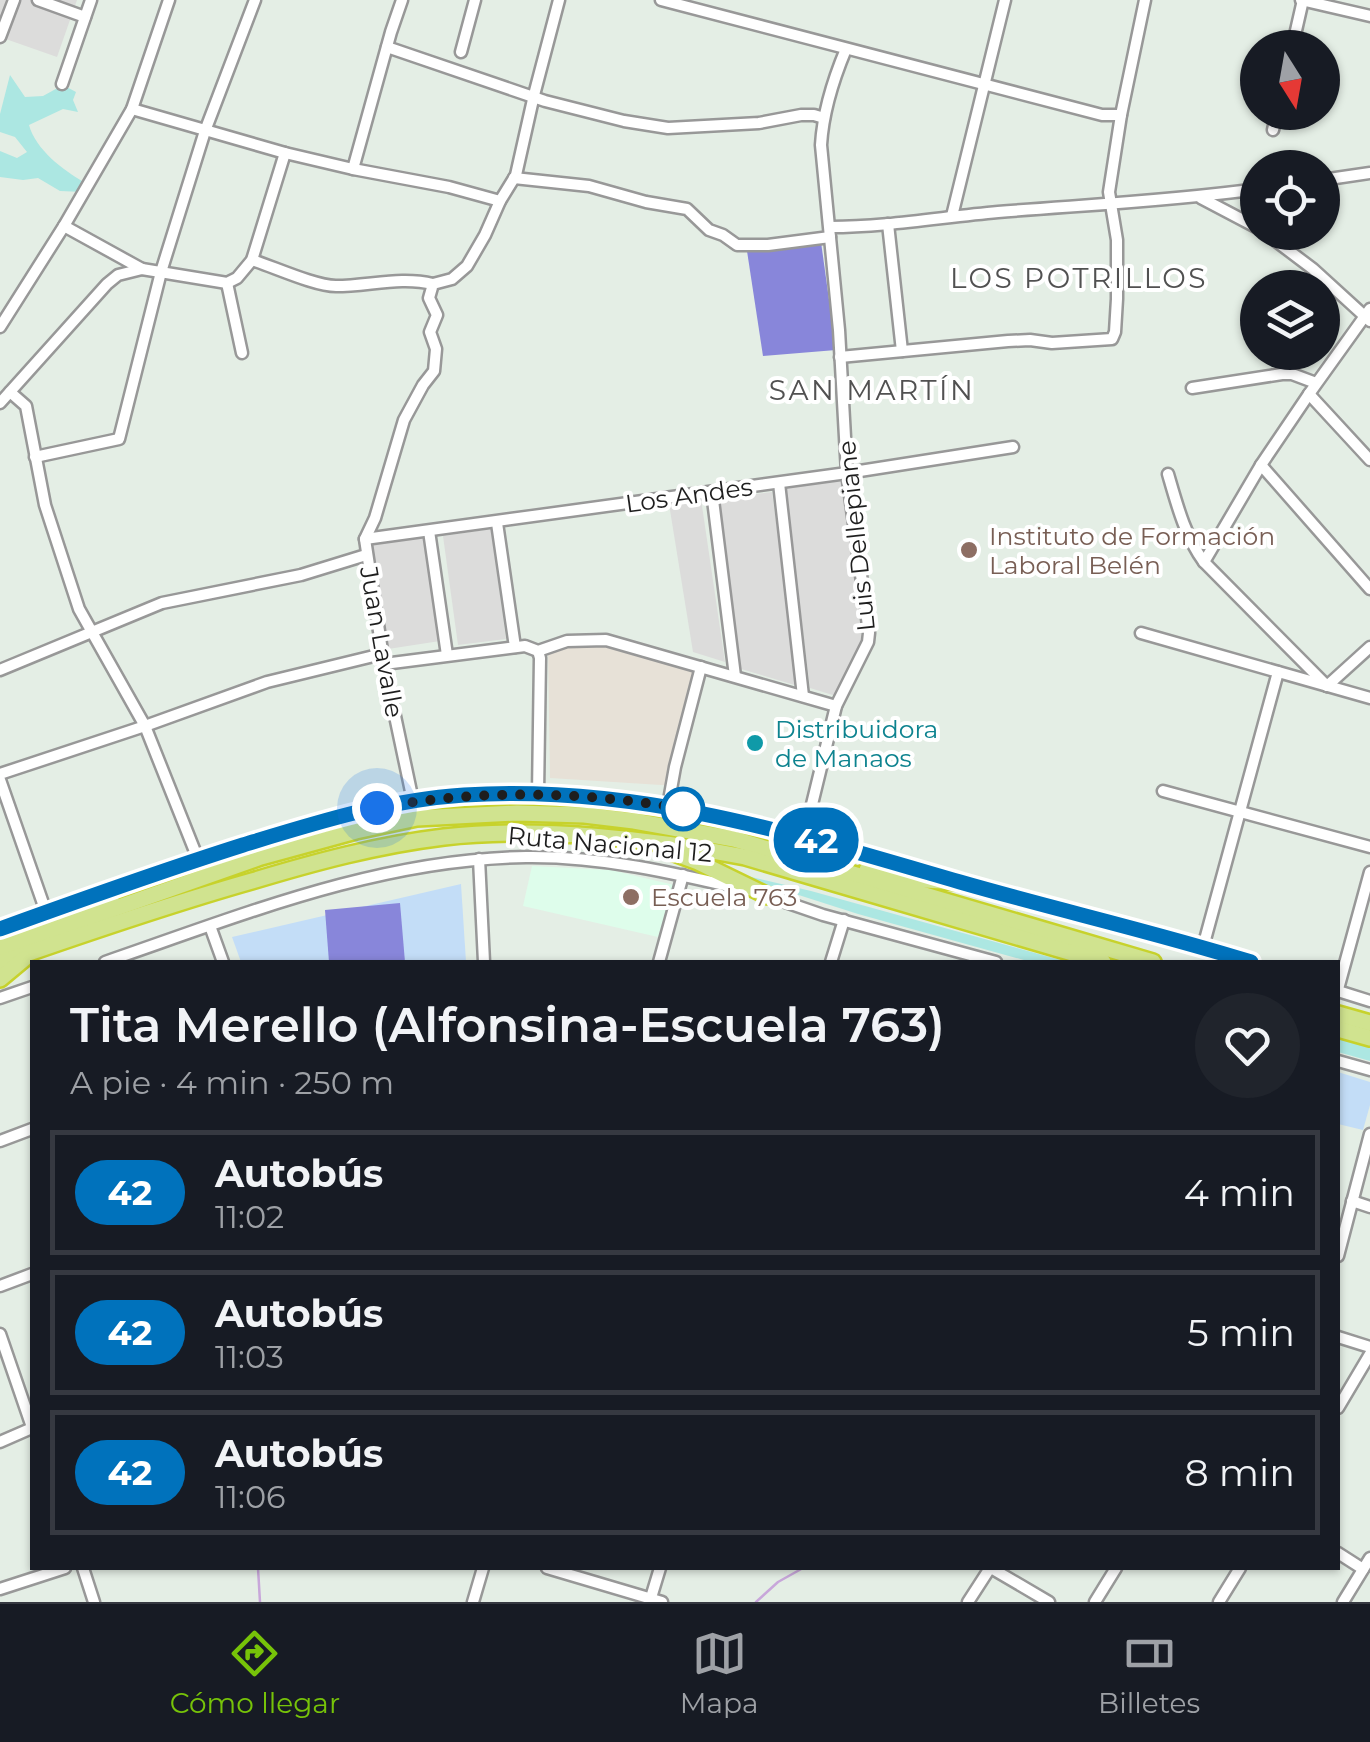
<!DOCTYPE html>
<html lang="es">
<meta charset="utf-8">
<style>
body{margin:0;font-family:Montserrat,sans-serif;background:#20242c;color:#f1f3f6;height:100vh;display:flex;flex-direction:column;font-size:38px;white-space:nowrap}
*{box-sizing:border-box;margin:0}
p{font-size:32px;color:#9ea1a6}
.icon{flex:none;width:55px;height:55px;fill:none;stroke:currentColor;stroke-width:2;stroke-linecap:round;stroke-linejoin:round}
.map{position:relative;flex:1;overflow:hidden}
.drawer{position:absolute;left:30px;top:960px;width:1310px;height:610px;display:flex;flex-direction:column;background:#171b24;border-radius:0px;box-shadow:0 2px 8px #0004}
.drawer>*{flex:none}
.badge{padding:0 20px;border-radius:32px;font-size:35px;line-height:65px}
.needle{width:65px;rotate:169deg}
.buttons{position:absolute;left:1240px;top:30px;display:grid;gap:20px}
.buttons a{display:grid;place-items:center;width:100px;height:100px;border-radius:50%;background:#171b24;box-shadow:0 2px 8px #0004;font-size:50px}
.you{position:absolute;width:50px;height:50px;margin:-25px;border:8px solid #fff;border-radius:50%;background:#1a73e8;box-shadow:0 0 0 15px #1a73e833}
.map>.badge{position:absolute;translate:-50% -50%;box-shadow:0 0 0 5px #fff}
.round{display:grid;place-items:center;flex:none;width:105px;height:105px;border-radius:52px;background:#20242c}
.overview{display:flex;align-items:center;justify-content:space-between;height:170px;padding:0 40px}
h1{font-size:48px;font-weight:600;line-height:75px}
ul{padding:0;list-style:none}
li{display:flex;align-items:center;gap:30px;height:125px;margin:0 20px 15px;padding:0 20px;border:5px solid #363941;border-radius:0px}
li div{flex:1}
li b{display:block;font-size:38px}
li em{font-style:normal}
li .badge{min-width:110px;font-weight:700;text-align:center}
.tab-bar{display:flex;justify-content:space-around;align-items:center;height:140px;border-top:2px solid #363941;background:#171b24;font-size:28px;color:#9ea1a6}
.tab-bar a{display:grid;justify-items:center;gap:5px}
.tab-bar .current{color:#77c309}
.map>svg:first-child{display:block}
.residential{fill:#dcdcdb}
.industrial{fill:#e7e1d7}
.education{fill:#defdeb}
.grass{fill:#ace7e2}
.park{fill:#c3ddf7}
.pitch{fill:#8886da}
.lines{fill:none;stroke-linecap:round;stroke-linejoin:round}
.stream{stroke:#c8a7da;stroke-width:2.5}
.minor-casing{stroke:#989898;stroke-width:15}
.highway-casing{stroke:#c7d22c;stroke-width:20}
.minor{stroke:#fff;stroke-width:10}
.highway{stroke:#d0e38f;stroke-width:15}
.line-casing{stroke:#fff;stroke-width:22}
.line{stroke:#0072bc;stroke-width:15}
.walk{stroke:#1e1e1e;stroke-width:10;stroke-dasharray:0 18}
.education-dot{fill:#8d6e63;stroke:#fff;stroke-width:4}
.culture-dot{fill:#0f9aa8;stroke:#fff;stroke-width:4}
.stop-dot{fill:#fff;stroke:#0072bc;stroke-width:5}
.labels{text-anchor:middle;stroke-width:8;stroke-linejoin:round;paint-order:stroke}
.street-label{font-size:25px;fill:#1e1e1e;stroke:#fff}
.education-label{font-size:25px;fill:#785e54;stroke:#fff;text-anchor:start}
.culture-label{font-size:25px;fill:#0d838f;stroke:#fff;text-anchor:start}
.neighbourhood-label{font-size:28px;letter-spacing:2.5px;fill:#515151;stroke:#fff}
</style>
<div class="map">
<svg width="1370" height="1602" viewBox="0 0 1370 1602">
<rect width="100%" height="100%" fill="#e4eee5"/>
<!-- residential -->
<g class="residential">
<polygon points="0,0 77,0 57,57 0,37"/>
<polygon points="843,481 862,641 836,696 810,688 785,488"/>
<polygon points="772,492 798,686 741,669 719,499"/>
<polygon points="701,499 725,662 693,652 669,504"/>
<polygon points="491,529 506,639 458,645 443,536"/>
<polygon points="423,537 440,641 388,649 372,545"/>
</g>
<!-- industrial -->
<polygon class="industrial" points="601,644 705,672 677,786 550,778 548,646"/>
<!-- education -->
<polygon class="education" points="532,866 611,870 674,885 658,937 523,906"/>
<!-- grass -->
<g class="grass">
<path d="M10 75 25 97 43 96 63 85 76 92 73 100 78 112 63 109 29 125C36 150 63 170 84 182L83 192 60 191 38 178 23 180 0 177V151L17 158 27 152 15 137 0 132V114Z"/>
<polygon points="721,870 811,891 1068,962 1031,962 858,914"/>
<polygon points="1338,1038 1370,1047 1370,1061 1338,1052"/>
</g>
<!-- park -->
<g class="park">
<polygon points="461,884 466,962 241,962 232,937"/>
<polygon points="1338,1072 1370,1082 1370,1105 1363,1130 1338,1124"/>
</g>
<!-- pitch -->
<g class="pitch">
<polygon points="821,242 836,350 763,356 747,251"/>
<polygon points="400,903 405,962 329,962 325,910"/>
</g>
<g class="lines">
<!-- stream -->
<g class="stream">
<polyline points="258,1568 260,1602"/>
<polyline points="756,1602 778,1582 803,1568"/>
</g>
<defs>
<g id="minor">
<polyline points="38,0 85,17"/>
<polyline points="661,0 1102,115 1121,115"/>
<polyline points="1301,0 1370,16"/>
<polyline points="0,37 14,0"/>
<polyline points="387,47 545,101 624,121 668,128 759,123 801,115 814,115 824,118"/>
<polyline points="1292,48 1303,0"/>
<polyline points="461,52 475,0"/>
<polyline points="62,84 91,0"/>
<polyline points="132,109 285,153 353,169 449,187 500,201"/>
<polyline points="1273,130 1277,112"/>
<polyline points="353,169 391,32 402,0"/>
<polyline points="514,178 589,186 646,202 687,209 709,230 723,235 737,245 768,245 830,237"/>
<polyline points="1322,180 1370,173"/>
<polyline points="1201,198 1258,228"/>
<polyline points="952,216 1005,0"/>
<polyline points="888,224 902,351"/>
<polyline points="64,226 142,269"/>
<path d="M830 227C886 227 942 217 998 212 1084 205 1171 201 1258 189"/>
<polyline points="1264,232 1313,269 1370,321"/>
<path d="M252 260C274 267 315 286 336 286 369 286 401 276 433 284"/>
<polyline points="227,283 242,353"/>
<polyline points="0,327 64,226 132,109 169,0"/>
<polyline points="840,357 1008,341 1030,340 1052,343 1112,339 1115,332 1117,299 1117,240 1109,192 1121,115 1145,0"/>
<polyline points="1192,388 1282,374 1292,374 1316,383"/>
<polyline points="10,392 26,406 45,505 79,609 145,726 198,859"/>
<polyline points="1309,394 1370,460"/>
<polyline points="0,403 107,284 118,275 142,269 227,283 237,278 252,260 285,153"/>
<polyline points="35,457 119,439 161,272 205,131 255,0"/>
<polyline points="1261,465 1370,589"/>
<path d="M1168 474C1177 505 1185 536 1204 562L1327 686"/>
<polyline points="779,483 803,696"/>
<polyline points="712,492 735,676"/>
<polyline points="497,523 515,647"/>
<polyline points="429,531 447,655"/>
<polyline points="365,539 847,473 1013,447"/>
<polyline points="1204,562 1261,465 1309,394 1370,309"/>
<polyline points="1141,633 1370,698"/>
<polyline points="538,651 540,658 538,794"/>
<polyline points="384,664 525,646 538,651 567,641 606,640 836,706"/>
<polyline points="0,670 162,603 301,575 366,555"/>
<polyline points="1327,686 1370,647"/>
<polyline points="0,774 145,726 267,682 382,654"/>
<polyline points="0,780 46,912"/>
<polyline points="1163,791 1370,847"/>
<polyline points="413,801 384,664 365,539 375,518 404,420 423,385 434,371 436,349 430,332 437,315 429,298 433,284 452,279 467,266 485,235 500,201 516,175 534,95 559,0"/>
<polyline points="668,806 675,767 701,667"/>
<path d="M804 837 836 706 868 642 869 633 847 473 839 330 821 145C823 111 833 80 846 49"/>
<polyline points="479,859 484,962"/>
<polyline points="960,882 1203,947 1251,962"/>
<polyline points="762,894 823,915 996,962"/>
<path d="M29 919C100 892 172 868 244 845 316 822 388 800 464 795 629 785 783 829 939 875"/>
<polyline points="210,926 223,962"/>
<polyline points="1203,947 1278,672"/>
<path d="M105 962C242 915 379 859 526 857 601 856 674 873 746 890"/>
<polyline points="659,962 683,875"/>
<polyline points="831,962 844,920"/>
<polyline points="1338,989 1370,872"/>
<polyline points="1338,991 1370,1001"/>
<polyline points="0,998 32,987"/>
<polyline points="1338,1061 1370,1070"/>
<polyline points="0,1141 32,1129"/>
<polyline points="1352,1201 1370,1207"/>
<polyline points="1338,1256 1370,1134"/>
<polyline points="0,1286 32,1274"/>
<polyline points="0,1334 32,1427"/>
<polyline points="1338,1337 1370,1347"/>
<polyline points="1338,1408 1370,1354"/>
<polyline points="0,1442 32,1428"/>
<polyline points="1338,1553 1363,1569"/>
<polyline points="83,1568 94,1602"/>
<polyline points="547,1568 662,1602"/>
<polyline points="991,1568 1049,1602"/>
<polyline points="0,1589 65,1568"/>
<polyline points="650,1601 660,1568"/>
<polyline points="473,1602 483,1568"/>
<polyline points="968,1602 990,1568"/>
<polyline points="1095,1602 1116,1568"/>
<polyline points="1219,1602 1240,1568"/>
<polyline points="1343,1602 1370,1558"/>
</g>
<g id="highway">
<polyline points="663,849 698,862 768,896"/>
<polyline points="867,870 924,880 962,882"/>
<polyline points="0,935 111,900"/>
<polyline points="0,949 261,857 356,831 417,818 517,813 584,815 634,821 734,839 1153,962"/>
<path d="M0 963C83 934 167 905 252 881 315 862 378 845 444 837 537 826 653 839 745 857L1103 962"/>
<polyline points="0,979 24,959"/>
<polyline points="1338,1014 1370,1023"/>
<polyline points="1338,1029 1370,1038"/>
</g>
</defs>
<!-- minor casing -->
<use href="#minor" class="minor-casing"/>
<!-- highway casing -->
<use href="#highway" class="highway-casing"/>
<!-- minor -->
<use href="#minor" class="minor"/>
<!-- highway -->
<use href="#highway" class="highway"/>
</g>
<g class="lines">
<defs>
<path id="line" d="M0 929C80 900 161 871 243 845 315 823 387 800 464 795 638 784 795 834 960 882 1057 910 1155 932 1251 962"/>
</defs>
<!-- line casing -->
<use href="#line" class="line-casing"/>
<!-- line -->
<use href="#line" class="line"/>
<!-- walk -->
<path class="walk" d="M377 808C478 789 582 791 683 809"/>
</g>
<!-- markers -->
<g class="education-dot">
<circle cx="969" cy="550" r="10"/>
<circle cx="631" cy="897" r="10"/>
</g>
<circle class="culture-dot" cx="755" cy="743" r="10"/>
<circle class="stop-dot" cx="683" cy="809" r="20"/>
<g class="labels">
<!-- street labels -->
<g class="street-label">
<text transform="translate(689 495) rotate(-8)" y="9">Los Andes</text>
<text transform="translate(856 536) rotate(-96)" y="9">Luis Dellepiane</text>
<text transform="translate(382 642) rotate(80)" y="9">Juan Lavalle</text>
<text transform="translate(610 844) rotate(5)" y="9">Ruta Nacional 12</text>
</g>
<!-- education labels -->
<g class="education-label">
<text x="989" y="545">Instituto de Formación<tspan x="989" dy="29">Laboral Belén</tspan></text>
<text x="651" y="906">Escuela 763</text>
</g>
<!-- culture labels -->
<g class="culture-label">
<text x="775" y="738">Distribuidora<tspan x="775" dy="29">de Manaos</tspan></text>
</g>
<!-- neighbourhood labels -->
<g class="neighbourhood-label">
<text x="1079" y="288">LOS POTRILLOS</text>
<text x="872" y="400">SAN MARTÍN</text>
</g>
</g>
</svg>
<div class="buttons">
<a><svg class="needle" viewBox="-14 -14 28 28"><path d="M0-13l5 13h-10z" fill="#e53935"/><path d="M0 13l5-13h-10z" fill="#9ea1a6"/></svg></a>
<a><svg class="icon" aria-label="locate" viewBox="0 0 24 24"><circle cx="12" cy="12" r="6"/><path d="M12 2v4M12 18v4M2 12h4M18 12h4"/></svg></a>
<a><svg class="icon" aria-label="layers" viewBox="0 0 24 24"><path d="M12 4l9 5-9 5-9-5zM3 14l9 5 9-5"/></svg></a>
</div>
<div class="you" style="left:377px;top:808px"></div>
<b class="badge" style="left:816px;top:840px;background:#0072bc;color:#fff">42</b>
<section class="drawer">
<div class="overview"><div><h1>Tita Merello (Alfonsina-Escuela 763)</h1><p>A pie · 4 min · 250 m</p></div><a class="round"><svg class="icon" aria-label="heart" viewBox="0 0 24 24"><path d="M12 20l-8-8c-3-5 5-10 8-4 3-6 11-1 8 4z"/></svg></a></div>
<ul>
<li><span class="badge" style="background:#0072bc;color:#fff">42</span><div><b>Autobús</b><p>11:02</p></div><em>4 min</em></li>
<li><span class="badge" style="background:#0072bc;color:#fff">42</span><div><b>Autobús</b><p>11:03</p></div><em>5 min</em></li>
<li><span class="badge" style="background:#0072bc;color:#fff">42</span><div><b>Autobús</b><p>11:06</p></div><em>8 min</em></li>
</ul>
</section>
</div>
<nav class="tab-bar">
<a class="current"><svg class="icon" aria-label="directions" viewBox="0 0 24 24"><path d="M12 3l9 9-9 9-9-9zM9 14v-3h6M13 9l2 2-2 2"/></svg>Cómo llegar</a>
<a><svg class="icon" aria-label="map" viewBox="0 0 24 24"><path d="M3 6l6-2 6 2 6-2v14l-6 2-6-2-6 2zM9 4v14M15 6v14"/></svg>Mapa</a>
<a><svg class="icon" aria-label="tickets" viewBox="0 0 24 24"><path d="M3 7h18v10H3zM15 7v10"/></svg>Billetes</a>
</nav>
